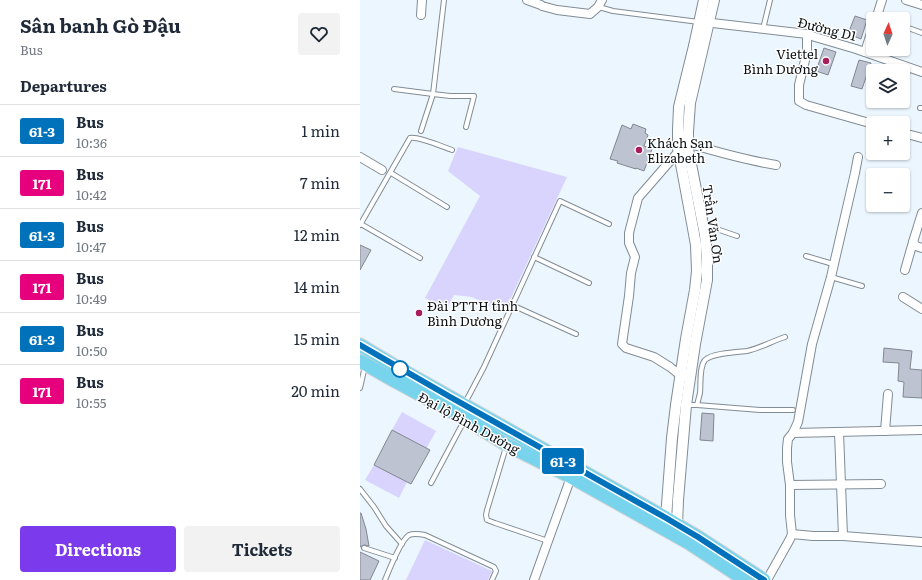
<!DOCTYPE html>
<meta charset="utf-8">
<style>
body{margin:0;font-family:Literata,serif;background:#f2f2f3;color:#1f2937;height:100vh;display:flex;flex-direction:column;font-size:15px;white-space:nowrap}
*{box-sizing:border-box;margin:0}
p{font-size:13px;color:#747a83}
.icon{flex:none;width:22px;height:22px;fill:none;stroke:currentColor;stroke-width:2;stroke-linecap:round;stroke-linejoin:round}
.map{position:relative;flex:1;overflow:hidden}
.panel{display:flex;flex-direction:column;background:#fff;width:360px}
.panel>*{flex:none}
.badge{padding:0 8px;border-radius:3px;font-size:14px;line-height:26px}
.needle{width:26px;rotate:3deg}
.buttons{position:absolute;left:506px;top:12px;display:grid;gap:8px}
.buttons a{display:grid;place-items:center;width:44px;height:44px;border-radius:4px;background:#fff;box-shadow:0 1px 3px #0004;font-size:20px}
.map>.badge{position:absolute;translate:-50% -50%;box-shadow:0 0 0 2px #fff}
h2{padding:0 20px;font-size:15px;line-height:36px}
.round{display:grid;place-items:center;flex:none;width:42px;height:42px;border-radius:4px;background:#f2f2f3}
.overview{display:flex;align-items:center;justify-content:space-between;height:68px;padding:0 20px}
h1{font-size:19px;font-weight:700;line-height:30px}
.primary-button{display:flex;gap:8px;margin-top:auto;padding:8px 20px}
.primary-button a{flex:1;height:46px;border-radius:4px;background:#7c3aed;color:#fff;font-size:16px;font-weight:700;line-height:46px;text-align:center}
.primary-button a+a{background:#f2f2f3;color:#1f2937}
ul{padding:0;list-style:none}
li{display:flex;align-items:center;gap:12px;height:52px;padding:0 20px;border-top:1px solid #e0e1e3}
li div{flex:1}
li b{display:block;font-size:15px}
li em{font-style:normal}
li .badge{min-width:44px;font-weight:700;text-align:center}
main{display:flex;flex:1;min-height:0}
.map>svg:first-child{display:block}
.green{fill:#d8d4fe}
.building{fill:#bdc3d0;stroke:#828793}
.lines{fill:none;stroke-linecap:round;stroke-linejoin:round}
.service-casing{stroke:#818c95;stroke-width:6}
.minor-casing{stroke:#818c95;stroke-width:10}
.tertiary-casing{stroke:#818c95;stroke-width:12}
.trunk-casing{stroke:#d3d4d5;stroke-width:15}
.service{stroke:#fff;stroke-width:4}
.minor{stroke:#fff;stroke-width:8}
.tertiary{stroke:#fff;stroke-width:10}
.trunk{stroke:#78d4ec;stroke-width:13}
.line-casing{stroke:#fff;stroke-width:9}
.line{stroke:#0072bc;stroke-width:6}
.poi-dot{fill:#aa1d5c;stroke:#fff;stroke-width:1.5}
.stop-dot{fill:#fff;stroke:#0072bc;stroke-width:2}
.labels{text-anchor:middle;stroke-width:3;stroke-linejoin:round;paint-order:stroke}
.street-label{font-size:13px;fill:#0d1115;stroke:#fff}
.poi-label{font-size:13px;fill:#0d1115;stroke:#fff;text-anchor:start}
</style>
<main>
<section class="panel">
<div class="overview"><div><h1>Sân banh Gò Đậu</h1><p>Bus</p></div><a class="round"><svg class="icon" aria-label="heart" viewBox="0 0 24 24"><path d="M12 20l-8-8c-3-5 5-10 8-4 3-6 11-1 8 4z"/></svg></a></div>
<h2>Departures</h2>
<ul>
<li><span class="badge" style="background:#0072bc;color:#fff">61-3</span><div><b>Bus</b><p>10:36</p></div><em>1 min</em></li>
<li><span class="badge" style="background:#e6007e;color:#fff">171</span><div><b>Bus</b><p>10:42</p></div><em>7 min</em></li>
<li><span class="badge" style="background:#0072bc;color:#fff">61-3</span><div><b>Bus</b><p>10:47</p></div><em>12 min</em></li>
<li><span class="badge" style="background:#e6007e;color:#fff">171</span><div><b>Bus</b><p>10:49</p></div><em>14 min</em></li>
<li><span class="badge" style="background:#0072bc;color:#fff">61-3</span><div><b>Bus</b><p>10:50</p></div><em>15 min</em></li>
<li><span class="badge" style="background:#e6007e;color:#fff">171</span><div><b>Bus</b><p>10:55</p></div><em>20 min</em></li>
</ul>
<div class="primary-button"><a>Directions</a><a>Tickets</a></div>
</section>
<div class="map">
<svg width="562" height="580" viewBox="0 0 562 580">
<rect width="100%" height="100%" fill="#ecf6fe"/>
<!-- green -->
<g class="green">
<polygon points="98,147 207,177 144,313 112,297 94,295 86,310 65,298 120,196 88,171"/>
<polygon points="42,412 76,431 66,449 32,430"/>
<polygon points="14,465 47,482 39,498 5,480"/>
<polygon points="65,540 132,571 128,580 46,580"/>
</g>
<!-- building -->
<g class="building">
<polygon points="495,16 507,20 501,39 488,34"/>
<polygon points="464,48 476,52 468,75 456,71"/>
<polygon points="499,60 511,63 502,89 491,86"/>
<polygon points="273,124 286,129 285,133 288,135 284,146 292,149 284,171 276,168 276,169 257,163 258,161 250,159 262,125 271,129"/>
<polygon points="0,245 11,250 0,270"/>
<polygon points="524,348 552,351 550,369 562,370 562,398 543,397 544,382 538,381 539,363 523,362"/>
<polygon points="342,413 354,414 353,441 340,440"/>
<polygon points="32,430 70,450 51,484 14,465"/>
<polygon points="0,513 1,513 6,529 9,546 4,545 0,547"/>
<polygon points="0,552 19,561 10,580 0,580"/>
</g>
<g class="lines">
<defs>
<g id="service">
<polyline points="239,7 253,11 339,22"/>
<polyline points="543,26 562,33"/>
<polyline points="403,29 410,0"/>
<polyline points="34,89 73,94 84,0"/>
<polyline points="560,108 562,108"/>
<polyline points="61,131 73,94 90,96 114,96 106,127"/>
<polyline points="31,173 87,207"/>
<polyline points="1,224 60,258"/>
<path d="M0 225 50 138C58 136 83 147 92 150"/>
<polyline points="345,225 377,236"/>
<polyline points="446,256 473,264"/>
<polyline points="174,257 229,283"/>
<polyline points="471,277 502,286"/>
<polyline points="152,305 216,334"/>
<polyline points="0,388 5,366"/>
<polyline points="105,403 124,367 200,201 249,224"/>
<path d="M326 405H337C338 401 339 397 340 393 341 384 339 367 345 360 352 353 377 352 387 351 401 348 412 341 425 337"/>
<polyline points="337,405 400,410 433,410"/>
<polyline points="146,447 127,510 126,515 127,520 135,523 188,541"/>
<polyline points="71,483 104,421"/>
<polyline points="0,489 14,507 26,526 42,544"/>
<polyline points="4,548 35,558"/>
<path d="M25 580C29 570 41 540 49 535 54 533 60 534 65 535L134 567 136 571 132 580"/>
</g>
<g id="minor">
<polyline points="167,0 181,5 182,6 197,10 230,14 238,7 242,0"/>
<polyline points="546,0 562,5"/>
<polyline points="61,15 62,0"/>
<polyline points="516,19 522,0"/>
<polyline points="344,22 447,34 455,37 496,49 562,72"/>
<polyline points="447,34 447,52 439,85 439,101 446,105 513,124"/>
<polyline points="505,52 513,27"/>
<polyline points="543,133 562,138"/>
<path d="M327 143C357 152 386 160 416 165"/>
<polyline points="318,152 278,198 269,233 269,243 275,257 271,273 269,296 262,344 266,348 294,357 310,367 321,376 324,377"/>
<polyline points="0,157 22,170"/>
<polyline points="562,213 553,242 556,246 562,248"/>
<polyline points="545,270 553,242"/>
<polyline points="543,297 562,309"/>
<polyline points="525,431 528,394"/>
<polyline points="479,432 483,536"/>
<polyline points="433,433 562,430"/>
<polyline points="430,485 521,484"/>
<polyline points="432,534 430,515 430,485 427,462 427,448 428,439 433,433 438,422 452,344 471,277 495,173 498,157"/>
<polyline points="174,580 211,477"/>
<polyline points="407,580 430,539 432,534 453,536 483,536 562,542"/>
</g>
<g id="tertiary">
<polyline points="306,518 312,438 316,405 326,339 335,290 337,271 336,245 332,223 318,148 318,130 319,107 334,46 344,0"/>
<polyline points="317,525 318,500 326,405 335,344 347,280 347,257 345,235 328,149 328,132 330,103 354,0"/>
</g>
<g id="trunk">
<polyline points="0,345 40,369 306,518 338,537 404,580"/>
<polyline points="0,361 33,380 105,419 147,445 211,477 329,543 385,580"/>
</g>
</defs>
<!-- service casing -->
<use href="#service" class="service-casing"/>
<!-- minor casing -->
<use href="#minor" class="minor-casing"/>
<!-- tertiary casing -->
<use href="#tertiary" class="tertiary-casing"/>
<!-- trunk casing -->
<use href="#trunk" class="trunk-casing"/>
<!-- service -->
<use href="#service" class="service"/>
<!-- minor -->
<use href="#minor" class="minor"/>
<!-- tertiary -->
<use href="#tertiary" class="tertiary"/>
<!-- trunk -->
<use href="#trunk" class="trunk"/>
</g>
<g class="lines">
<defs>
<polyline id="line" points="0,345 92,398 306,518 338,537 404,580"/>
</defs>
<!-- line casing -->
<use href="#line" class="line-casing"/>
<!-- line -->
<use href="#line" class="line"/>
</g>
<!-- markers -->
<g class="poi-dot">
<circle cx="466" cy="61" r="4"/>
<circle cx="279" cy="150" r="4"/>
<circle cx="59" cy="313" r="4"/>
</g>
<circle class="stop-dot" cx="40" cy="369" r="8"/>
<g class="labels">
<!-- street labels -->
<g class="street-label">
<text transform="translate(467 29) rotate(14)" y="5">Đường D1</text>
<text transform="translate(353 224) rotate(82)" y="5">Trần Văn Ơn</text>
<text transform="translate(109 423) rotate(29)" y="5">Đại lộ Bình Dương</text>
</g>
<!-- poi labels -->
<g class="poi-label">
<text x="458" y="59" text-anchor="end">Viettel<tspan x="458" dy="15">Bình Dương</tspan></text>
<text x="287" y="148">Khách Sạn<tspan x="287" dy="15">Elizabeth</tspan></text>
<text x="67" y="311">Đài PTTH tỉnh<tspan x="67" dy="15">Bình Dương</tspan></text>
</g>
</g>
</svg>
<div class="buttons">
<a><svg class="needle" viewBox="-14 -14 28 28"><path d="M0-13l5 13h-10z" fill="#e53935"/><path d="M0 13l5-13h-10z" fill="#747a83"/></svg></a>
<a><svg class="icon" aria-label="layers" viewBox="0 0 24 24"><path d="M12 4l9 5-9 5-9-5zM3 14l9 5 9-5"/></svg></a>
<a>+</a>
<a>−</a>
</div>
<b class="badge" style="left:203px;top:461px;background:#0072bc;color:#fff">61-3</b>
</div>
</main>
